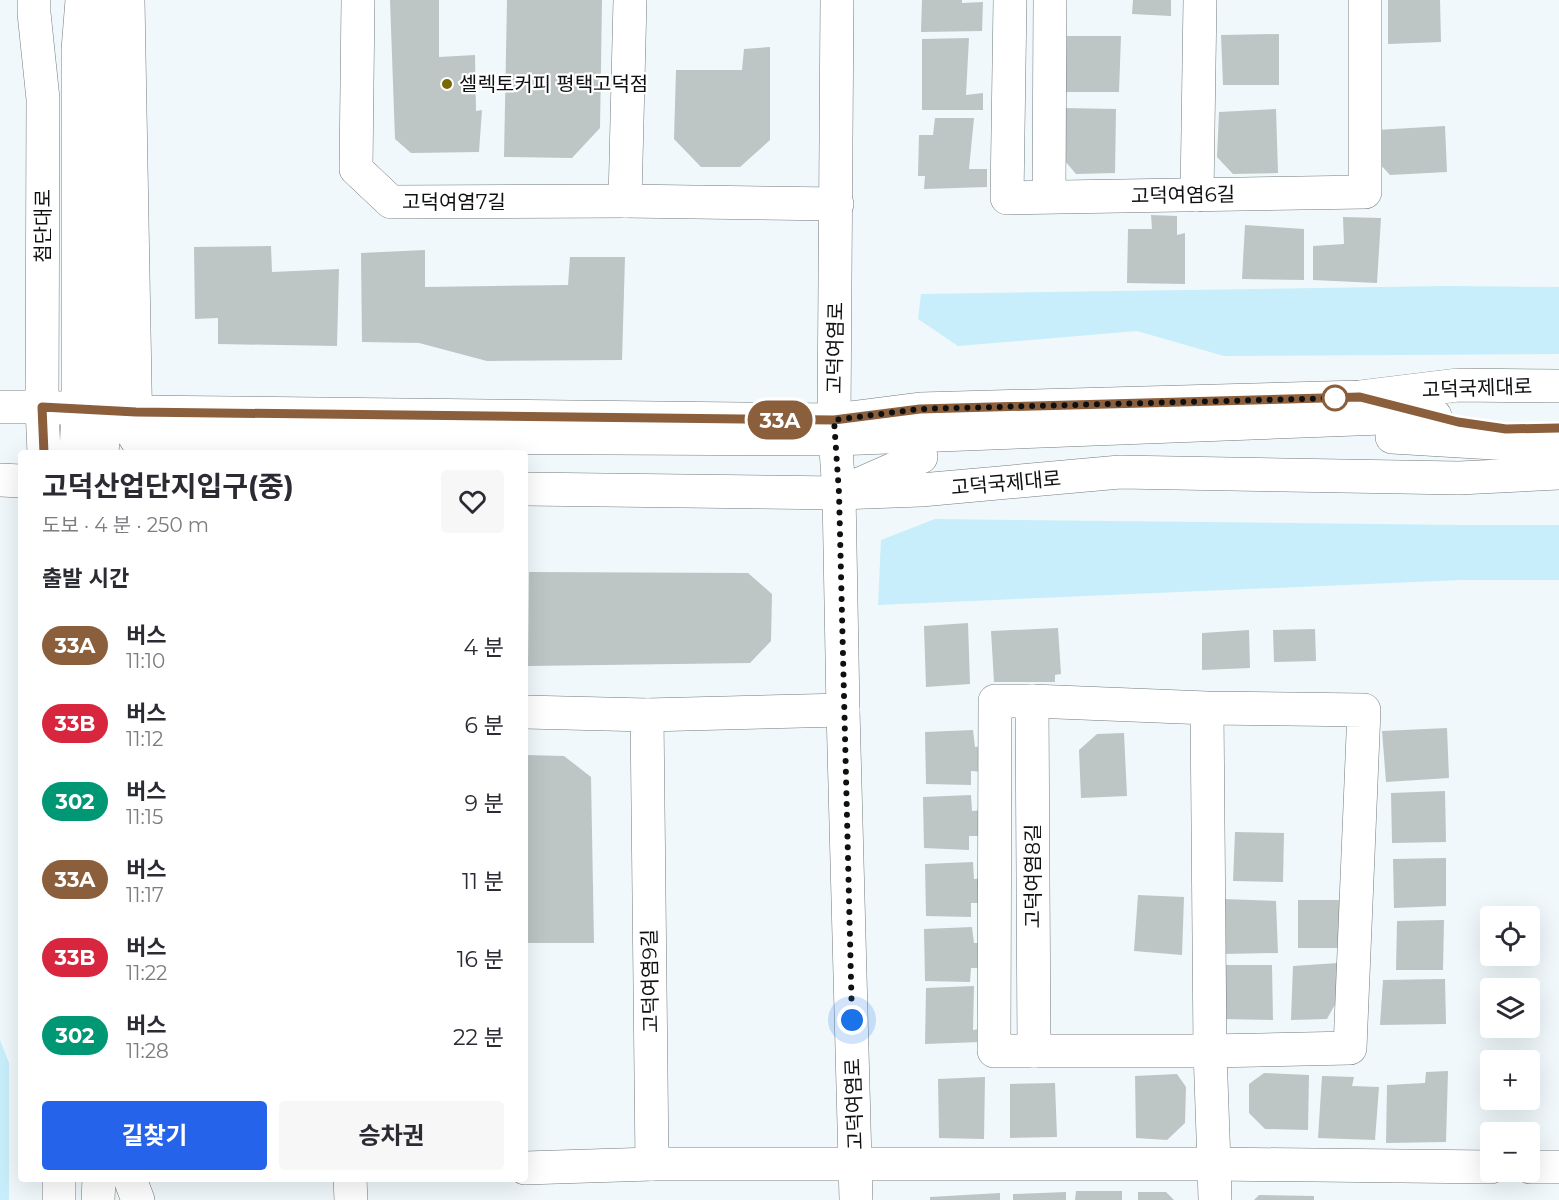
<!DOCTYPE html>
<html lang="ko">
<meta charset="utf-8">
<style>
body{margin:0;font-family:Montserrat,"Noto Sans KR",sans-serif;background:#f7f7f7;color:#2b2b33;height:100vh;display:flex;flex-direction:column;font-size:22px;white-space:nowrap}
*{box-sizing:border-box;margin:0}
p{font-size:20px;color:#7c7c81}
.icon{flex:none;width:33px;height:33px;fill:none;stroke:currentColor;stroke-width:2;stroke-linecap:round;stroke-linejoin:round}
.map{position:relative;flex:1;overflow:hidden}
.drawer{position:absolute;left:18px;top:450px;width:510px;height:732px;display:flex;flex-direction:column;background:#fff;border-radius:6px;box-shadow:0 6px 24px #0002}
.drawer>*{flex:none}
.badge{padding:0 12px;border-radius:20px;font-size:21px;line-height:39px}
.buttons{position:absolute;left:1480px;top:906px;display:grid;gap:12px}
.buttons a{display:grid;place-items:center;width:60px;height:60px;border-radius:6px;background:#fff;box-shadow:0 6px 24px #0002;font-size:30px}
.you{position:absolute;width:30px;height:30px;margin:-15px;border:4px solid #fff;border-radius:50%;background:#1a73e8;box-shadow:0 0 0 9px #1a73e833}
.map>.badge{position:absolute;translate:-50% -50%;box-shadow:0 0 0 3px #fff}
h2{padding:0 24px;font-size:22px;line-height:54px}
.round{display:grid;place-items:center;flex:none;width:63px;height:63px;border-radius:6px;background:#f7f7f7}
.summary{display:flex;align-items:center;justify-content:space-between;height:102px;padding:0 24px}
h1{font-size:28px;font-weight:700;line-height:45px}
.action{display:flex;gap:12px;margin-top:auto;padding:12px 24px}
.action a{flex:1;height:69px;border-radius:6px;background:#2563eb;color:#fff;font-size:24px;font-weight:700;line-height:69px;text-align:center}
.action a+a{background:#f7f7f7;color:#2b2b33}
ul{padding:0;list-style:none}
li{display:flex;align-items:center;gap:18px;height:78px;padding:0 24px}
li div{flex:1}
li b{display:block;font-size:22px}
li em{font-style:normal}
li .badge{min-width:66px;font-weight:700;text-align:center}
.map>svg:first-child{display:block}
.green{fill:#c7eefa}
.building{fill:#bdc5c5}
.lines{fill:none;stroke-linecap:round;stroke-linejoin:round}
.minor-casing{stroke:#747b7d;stroke-width:34}
.major-casing{stroke:#747b7d;stroke-width:34}
.minor{stroke:#fff;stroke-width:33}
.major{stroke:#fff;stroke-width:33}
.line-casing{stroke:#fff;stroke-width:14}
.line{stroke:#8b5e3c;stroke-width:9}
.walk{stroke:#0e1011;stroke-width:6;stroke-dasharray:0 10.8}
.poi-dot{fill:#7a6800;stroke:#fff;stroke-width:2}
.stop-dot{fill:#fff;stroke:#8b5e3c;stroke-width:3}
.labels{text-anchor:middle;stroke-width:4.5;stroke-linejoin:round;paint-order:stroke}
.poi-label{font-size:20px;fill:#0e1011;stroke:#fff;text-anchor:start}
.street-label{font-size:20px;fill:#0e1011;stroke:#fff}
</style>
<div class="map">
<svg width="1559" height="1200" viewBox="0 0 1559 1200">
<rect width="100%" height="100%" fill="#f0f8fb"/>
<!-- green -->
<g class="green">
<polygon points="1447,286 1559,287 1559,354 1224,356 1137,331 958,346 918,319 921,294"/>
<polygon points="935,519 1460,525 1559,525 1559,580 1461,580 878,605 881,540"/>
<polygon points="0,1040 9,1063 9,1200 0,1200"/>
</g>
<!-- building -->
<g class="building">
<polygon points="390,0 439,0 439,57 475,55 476,111 482,110 479,152 411,153 395,139"/>
<polygon points="507,0 602,0 600,128 572,158 504,157"/>
<polygon points="922,0 962,0 962,3 983,2 982,31 921,32"/>
<polygon points="1133,0 1171,0 1171,16 1132,14"/>
<polygon points="1388,0 1440,0 1441,42 1388,44"/>
<polygon points="1279,34 1279,85 1223,85 1221,35"/>
<polygon points="1067,36 1121,36 1119,92 1065,92"/>
<polygon points="969,38 966,95 983,93 983,110 922,110 922,39"/>
<polygon points="770,47 770,140 740,167 701,167 674,139 676,70 742,70 744,49"/>
<polygon points="1063,108 1116,109 1115,173 1076,174 1060,155"/>
<polygon points="1276,109 1278,173 1233,174 1217,157 1219,112"/>
<polygon points="935,118 974,118 969,169 987,169 987,187 924,189 925,176 918,176 919,135 933,135"/>
<polygon points="1445,126 1447,172 1390,175 1377,161 1376,130"/>
<polygon points="1151,215 1177,216 1177,235 1185,233 1185,284 1127,283 1128,229 1152,229"/>
<polygon points="1343,217 1381,218 1377,283 1313,280 1313,246 1344,244"/>
<polygon points="1245,225 1304,229 1304,280 1242,279"/>
<polygon points="271,246 272,272 339,269 337,346 218,344 218,318 195,319 194,247"/>
<polygon points="425,250 425,287 568,285 570,257 625,257 622,360 487,361 419,343 362,342 361,253"/>
<polygon points="529,572 748,573 772,594 771,641 750,663 528,666"/>
<polygon points="968,623 970,684 926,687 924,626"/>
<polygon points="1058,628 1061,674 1055,675 1055,682 994,682 991,631"/>
<polygon points="1315,629 1316,661 1274,662 1273,630"/>
<polygon points="1249,630 1250,668 1202,670 1202,633"/>
<polygon points="1447,728 1449,778 1386,782 1382,731"/>
<polygon points="973,730 975,747 984,746 984,772 971,771 971,785 926,784 925,732"/>
<polygon points="1124,733 1127,796 1081,798 1079,750 1097,734"/>
<polygon points="525,755 564,756 591,777 594,943 525,943"/>
<polygon points="1445,791 1446,842 1392,843 1391,793"/>
<polygon points="971,795 972,811 982,810 981,836 969,836 969,850 924,848 923,797"/>
<polygon points="1235,832 1284,833 1283,882 1233,881"/>
<polygon points="1446,858 1446,906 1394,908 1393,859"/>
<polygon points="973,862 974,879 983,878 983,903 971,903 971,917 926,916 925,864"/>
<polygon points="1138,895 1184,897 1182,955 1134,951"/>
<polygon points="1223,899 1276,901 1278,953 1222,954"/>
<polygon points="1298,900 1341,900 1338,948 1298,948"/>
<polygon points="1444,920 1443,970 1396,970 1397,921"/>
<polygon points="972,927 974,943 983,943 983,968 971,968 970,982 925,981 924,929"/>
<polygon points="1338,963 1338,999 1327,1019 1291,1020 1293,966"/>
<polygon points="1222,965 1272,965 1273,1020 1222,1019"/>
<polygon points="1445,979 1446,1024 1380,1025 1383,980"/>
<polygon points="974,986 973,1030 980,1029 981,1042 925,1044 926,988"/>
<polygon points="1448,1071 1446,1142 1386,1143 1387,1085 1425,1083 1426,1072"/>
<polygon points="1264,1073 1309,1075 1308,1130 1265,1129 1249,1113 1249,1084"/>
<polygon points="1177,1074 1186,1087 1185,1123 1167,1140 1136,1138 1135,1076"/>
<polygon points="1322,1076 1354,1077 1352,1086 1379,1087 1375,1140 1318,1138"/>
<polygon points="985,1077 984,1139 939,1138 938,1079"/>
<polygon points="1055,1083 1057,1137 1010,1138 1010,1084"/>
<polygon points="1076,1191 1122,1191 1122,1200 1075,1200"/>
<polygon points="1066,1192 1066,1200 1013,1200 1013,1194"/>
<polygon points="1138,1192 1166,1192 1174,1200 1138,1200"/>
<polygon points="1000,1193 1000,1200 930,1200 930,1197"/>
<polygon points="1259,1195 1314,1196 1314,1200 1254,1200"/>
</g>
<g class="lines">
<defs>
<g id="minor">
<polyline points="34,0 34,13 43,99 42,407 44,453"/>
<polyline points="128,0 136,439"/>
<polyline points="358,0 356,169 391,202 625,201 837,204"/>
<polyline points="837,0 834,420 839,493 843,710 856,1200"/>
<polyline points="1010,0 1007,198 1365,192 1365,0"/>
<polyline points="1197,195 1200,0"/>
<polyline points="1049,196 1050,0"/>
<polyline points="625,201 630,0"/>
<polyline points="105,411 136,436 836,439 1435,416"/>
<polyline points="1392,437 1559,447"/>
<polyline points="76,453 78,409 78,50 82,0"/>
<polyline points="102,453 105,411 103,0"/>
<polyline points="839,493 921,457"/>
<polyline points="1032,701 1034,1051"/>
<polyline points="525,712 647,715 652,1164 1214,1164 1210,1051 994,1051 995,701 1032,701 1207,708 1364,710 1350,1048 1210,1051 1207,708"/>
<polyline points="647,715 843,710"/>
<polyline points="1530,1167 1559,1167"/>
<polyline points="525,1168 652,1164"/>
<polyline points="130,1179 138,1200"/>
<polyline points="350,1179 351,1200"/>
<polyline points="59,1200 59,1179"/>
<polyline points="98,1200 99,1179"/>
<polyline points="1215,1200 1214,1164 1491,1167"/>
</g>
<g id="major">
<polyline points="0,407 42,407 137,412 834,420 920,409 1360,397 1458,385 1559,386"/>
<polyline points="0,480 21,481"/>
<polyline points="525,489 839,493 921,490 1120,472 1459,478 1559,473"/>
</g>
</defs>
<!-- minor casing -->
<use href="#minor" class="minor-casing"/>
<!-- major casing -->
<use href="#major" class="major-casing"/>
<!-- minor -->
<use href="#minor" class="minor"/>
<!-- major -->
<use href="#major" class="major"/>
</g>
<g class="lines">
<defs>
<polyline id="line" points="44,453 42,407 136,412 834,420 920,409 1360,397 1458,422 1506,429 1559,428"/>
</defs>
<!-- line casing -->
<use href="#line" class="line-casing"/>
<!-- line -->
<use href="#line" class="line"/>
<!-- walk -->
<polyline class="walk" points="852,1020 839,493 834,420 920,409 1337,398 1335,398"/>
</g>
<!-- markers -->
<circle class="poi-dot" cx="447" cy="84" r="6"/>
<circle class="stop-dot" cx="1335" cy="398" r="12"/>
<g class="labels">
<!-- poi labels -->
<g class="poi-label">
<text x="459" y="91">셀렉토커피 평택고덕점</text>
</g>
<!-- street labels -->
<g class="street-label">
<text transform="translate(1183 195) rotate(-1)" y="7">고덕여염6길</text>
<text x="454" y="209">고덕여염7길</text>
<text transform="translate(43 226) rotate(-90)" y="7">첨단대로</text>
<text transform="translate(835 348) rotate(-89)" y="7">고덕여염로</text>
<text transform="translate(1477 388) rotate(-2)" y="7">고덕국제대로</text>
<text transform="translate(1006 483) rotate(-5)" y="7">고덕국제대로</text>
<text transform="translate(1033 876) rotate(-90)" y="7">고덕여염8길</text>
<text transform="translate(650 981) rotate(-91)" y="7">고덕여염9길</text>
<text transform="translate(854 1104) rotate(-92)" y="7">고덕여염로</text>
</g>
</g>
</svg>
<div class="buttons">
<a><svg class="icon" aria-label="locate" viewBox="0 0 24 24"><circle cx="12" cy="12" r="6"/><path d="M12 2v4M12 18v4M2 12h4M18 12h4"/></svg></a>
<a><svg class="icon" aria-label="layers" viewBox="0 0 24 24"><path d="M12 4l9 5-9 5-9-5zM3 14l9 5 9-5"/></svg></a>
<a>+</a>
<a>−</a>
</div>
<div class="you" style="left:852px;top:1020px"></div>
<b class="badge" style="left:780px;top:420px;background:#8b5e3c;color:#fff">33A</b>
<section class="drawer">
<div class="summary"><div><h1>고덕산업단지입구(중)</h1><p>도보 · 4 분 · 250 m</p></div><a class="round"><svg class="icon" aria-label="heart" viewBox="0 0 24 24"><path d="M12 20l-8-8c-3-5 5-10 8-4 3-6 11-1 8 4z"/></svg></a></div>
<h2>출발 시간</h2>
<ul>
<li><span class="badge" style="background:#8b5e3c;color:#fff">33A</span><div><b>버스</b><p>11:10</p></div><em>4 분</em></li>
<li><span class="badge" style="background:#d7263d;color:#fff">33B</span><div><b>버스</b><p>11:12</p></div><em>6 분</em></li>
<li><span class="badge" style="background:#009775;color:#fff">302</span><div><b>버스</b><p>11:15</p></div><em>9 분</em></li>
<li><span class="badge" style="background:#8b5e3c;color:#fff">33A</span><div><b>버스</b><p>11:17</p></div><em>11 분</em></li>
<li><span class="badge" style="background:#d7263d;color:#fff">33B</span><div><b>버스</b><p>11:22</p></div><em>16 분</em></li>
<li><span class="badge" style="background:#009775;color:#fff">302</span><div><b>버스</b><p>11:28</p></div><em>22 분</em></li>
</ul>
<div class="action"><a>길찾기</a><a>승차권</a></div>
</section>
</div>
